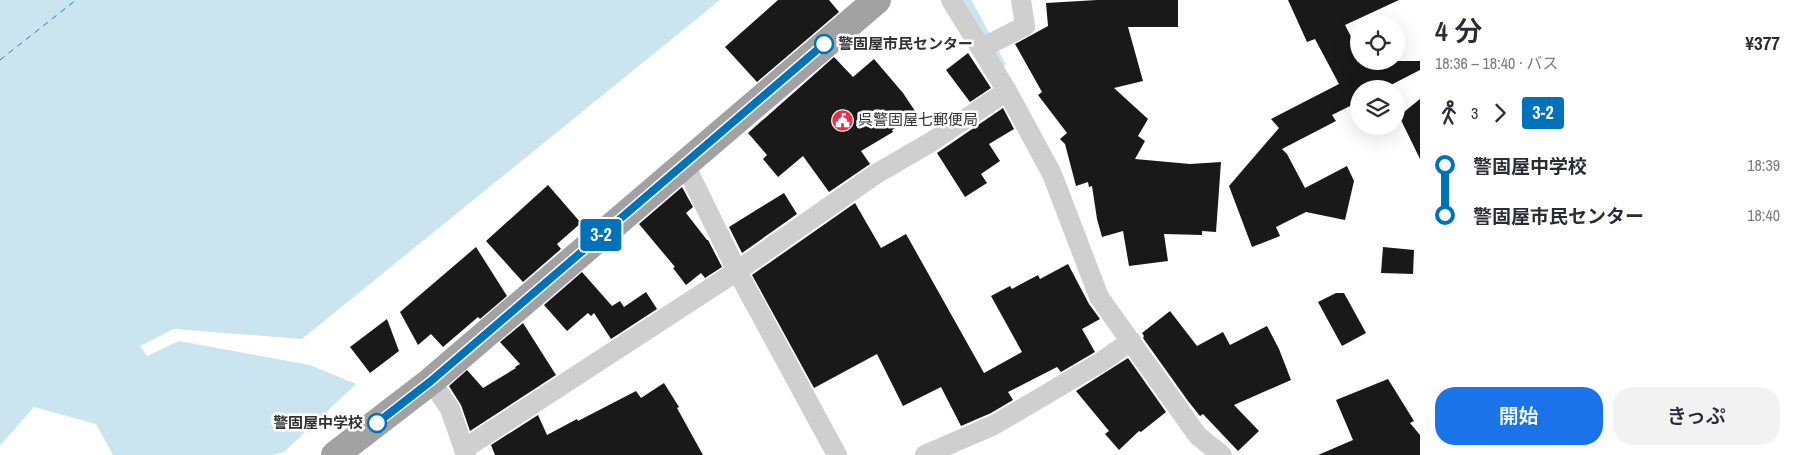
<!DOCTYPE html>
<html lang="ja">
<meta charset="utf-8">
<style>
body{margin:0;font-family:"Archivo Narrow","Noto Sans JP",sans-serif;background:#f2f2f3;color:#2b2b33;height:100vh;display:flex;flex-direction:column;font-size:19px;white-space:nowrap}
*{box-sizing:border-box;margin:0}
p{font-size:16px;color:#7c7c81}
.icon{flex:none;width:28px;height:28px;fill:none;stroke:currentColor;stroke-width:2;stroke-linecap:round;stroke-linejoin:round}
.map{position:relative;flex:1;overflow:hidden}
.panel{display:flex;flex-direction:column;background:#fff;width:375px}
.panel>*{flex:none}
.badge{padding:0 10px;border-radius:4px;font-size:18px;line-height:32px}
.buttons{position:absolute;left:1350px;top:15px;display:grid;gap:10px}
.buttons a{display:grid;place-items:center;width:55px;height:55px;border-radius:50%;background:#fff;box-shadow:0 5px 20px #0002;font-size:25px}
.map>.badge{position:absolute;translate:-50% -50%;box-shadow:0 0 0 2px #fff}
.legs{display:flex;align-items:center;gap:8px;height:55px;padding:0 15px;font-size:16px}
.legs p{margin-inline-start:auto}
.overview{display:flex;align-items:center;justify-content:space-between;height:85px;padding:0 15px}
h1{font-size:28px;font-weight:600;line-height:38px}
.action{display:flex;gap:10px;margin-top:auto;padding:10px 15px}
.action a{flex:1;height:58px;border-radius:20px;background:#1a73e8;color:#fff;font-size:20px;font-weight:600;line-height:58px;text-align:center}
.action a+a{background:#f2f2f3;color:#2b2b33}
ul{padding:0 15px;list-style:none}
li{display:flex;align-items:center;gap:18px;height:50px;font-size:19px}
li i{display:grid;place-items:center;width:8px;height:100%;margin:0 6px;background:currentColor}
li i::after{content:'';width:12px;height:12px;margin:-6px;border:4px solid;border-radius:50%;background:#fff}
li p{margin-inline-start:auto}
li:first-child i{background:linear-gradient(#0000 50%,currentColor 0)}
li:last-child i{background:linear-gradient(currentColor 50%,#0000 0)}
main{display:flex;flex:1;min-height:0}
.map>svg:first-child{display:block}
.water{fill:#cbe5f0}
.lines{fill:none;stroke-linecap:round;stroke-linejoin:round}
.stream{stroke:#cbe5f0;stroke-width:8}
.ferry{stroke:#397d9b;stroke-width:1;stroke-dasharray:6 5;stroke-linecap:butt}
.building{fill:#191919}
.minor{stroke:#cfcfcf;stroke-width:20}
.trunk{stroke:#a2a2a2;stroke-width:28}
.line-1-casing{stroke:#fff;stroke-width:11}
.line-1{stroke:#0072bc;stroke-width:8}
.stop-1-dot{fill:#fff;stroke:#0072bc;stroke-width:2.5}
.labels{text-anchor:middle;stroke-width:5;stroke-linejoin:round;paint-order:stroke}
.stop-label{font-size:15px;font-weight:bold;fill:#323232;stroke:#fff;text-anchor:start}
.poi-label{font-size:15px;fill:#323232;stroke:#fff;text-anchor:start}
</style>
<main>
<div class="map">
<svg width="1420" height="455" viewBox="0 0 1420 455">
<rect width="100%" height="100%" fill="#fff"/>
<!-- water -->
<polygon class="water" points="0,0 720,0 302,339 174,329 140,346 147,356 179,341 310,365 356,384 284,452 273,455 113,455 96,424 34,407 0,446"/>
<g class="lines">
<!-- stream -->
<polyline class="stream" points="967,0 1001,64"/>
<!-- ferry -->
<polyline class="ferry" points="0,60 76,0"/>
</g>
<!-- building -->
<g class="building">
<polygon points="778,0 829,0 839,12 757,82 725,47"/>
<polygon points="1097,0 1178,0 1178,27 1128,27 1143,81 1114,88 1148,119 1138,136 1145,141 1135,159 1190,164 1221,162 1216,232 1202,231 1202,235 1164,234 1168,261 1129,266 1123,231 1102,237 1097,219 1092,186 1089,187 1088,182 1076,186 1065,144 1060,139 1067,133 1038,95 1042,92 1015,44 1048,26 1046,3"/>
<polygon points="1288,0 1399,0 1345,25 1359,52 1359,61 1420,61 1420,70 1383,89 1359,89 1359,123 1350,106 1332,115 1336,121 1282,149 1287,154 1305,188 1347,166 1354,181 1345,220 1306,212 1276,227 1280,236 1252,247 1229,186 1279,128 1271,119 1339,84 1315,39 1307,42"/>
<polygon points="968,53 991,88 970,102 946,70"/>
<polygon points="834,57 853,77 874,59 903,93 917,114 892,130 893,132 861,151 870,164 829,192 803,156 778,177 763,159 767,155 748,133"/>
<polygon points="1420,99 1420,159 1399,116"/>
<polygon points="1003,108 1014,129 989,144 1000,161 981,174 987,183 965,197 937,153"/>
<polygon points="548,185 581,223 557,244 561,249 523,282 486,241"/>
<polygon points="682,187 693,207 686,213 707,240 708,240 722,267 705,278 701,273 686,285 673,268 675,267 639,224"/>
<polygon points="784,193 797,214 742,253 729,227"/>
<polygon points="855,203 881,248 906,234 984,373 1022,352 991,296 1010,286 1012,289 1038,275 1040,279 1068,264 1089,304 1100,319 1082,329 1095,352 1061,372 1057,367 1008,392 1013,400 991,413 961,426 941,387 903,406 877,354 814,388 752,275"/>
<polygon points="476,247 507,296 480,319 478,317 443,347 431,334 418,345 400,312"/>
<polygon points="1383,247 1414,250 1413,274 1381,273"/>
<polygon points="582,272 612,306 620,301 624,307 646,292 657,309 611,339 594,313 591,316 588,313 567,331 544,305"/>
<polygon points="1336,293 1344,293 1366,333 1342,346 1318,302"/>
<polygon points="1170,311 1197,346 1223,332 1230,345 1267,326 1279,349 1291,380 1234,405 1259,431 1238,451 1203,414 1200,416 1188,401 1143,338 1144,336 1142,333"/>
<polygon points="387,319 399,351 370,373 350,347"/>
<polygon points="523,323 556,375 470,431 461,405 449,386 467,370 483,388 516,368 515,367 520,364 500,342"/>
<polygon points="1128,358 1166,412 1141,432 1139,431 1119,450 1105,434 1109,431 1076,391"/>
<polygon points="1388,379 1414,421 1410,423 1420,435 1420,455 1318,455 1353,440 1336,400"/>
<polygon points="664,383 679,407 677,408 703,455 495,455 491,445 538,415 547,435 577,419 578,421 636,391 641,398"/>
</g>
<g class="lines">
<!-- minor -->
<g class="minor">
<polyline points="951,0 1007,91 1052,174 1099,297 1198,436 1222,455"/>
<polyline points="982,48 1025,26 1021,0"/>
<polyline points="684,163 737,271 837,455"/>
<polyline points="431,381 450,409 466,455"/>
<polyline points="464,449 737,271 876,174 931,142 1007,91"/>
<polyline points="925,455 994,425 1101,362 1131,341"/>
</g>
<!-- trunk -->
<polyline class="trunk" points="335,455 431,381 877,0"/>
</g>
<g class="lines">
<defs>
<polyline id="line-1" points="377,423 431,381 824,44"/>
</defs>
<!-- line-1 casing -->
<use href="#line-1" class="line-1-casing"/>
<!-- line-1 -->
<use href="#line-1" class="line-1"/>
</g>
<!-- icons -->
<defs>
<symbol id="civic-disc" viewBox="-11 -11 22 22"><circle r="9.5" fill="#f12c4b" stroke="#fff"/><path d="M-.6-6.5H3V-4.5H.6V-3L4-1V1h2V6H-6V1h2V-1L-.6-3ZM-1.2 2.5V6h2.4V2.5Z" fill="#fff"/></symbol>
</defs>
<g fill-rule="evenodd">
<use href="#civic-disc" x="830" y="108" width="25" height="25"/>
</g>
<!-- markers -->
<g class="stop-1-dot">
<circle cx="824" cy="44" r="9"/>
<circle cx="377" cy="423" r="9"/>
</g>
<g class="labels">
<!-- stop labels -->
<g class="stop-label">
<text x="838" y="49">警固屋市民センター</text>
<text x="363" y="428" text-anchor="end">警固屋中学校</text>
</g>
<!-- poi labels -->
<g class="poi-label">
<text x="858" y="125">呉警固屋七郵便局</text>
</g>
</g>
</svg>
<div class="buttons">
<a><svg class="icon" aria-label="locate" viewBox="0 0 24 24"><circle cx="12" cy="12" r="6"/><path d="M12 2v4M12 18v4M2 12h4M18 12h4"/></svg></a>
<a><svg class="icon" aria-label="layers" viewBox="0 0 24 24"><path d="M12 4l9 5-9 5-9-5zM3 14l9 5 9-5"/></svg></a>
</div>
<b class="badge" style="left:601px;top:235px;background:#0072bc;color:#fff">3-2</b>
</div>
<section class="panel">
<div class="overview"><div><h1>4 分</h1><p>18:36 – 18:40 · バス</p></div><b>¥377</b></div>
<div class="legs"><svg class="icon" aria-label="walk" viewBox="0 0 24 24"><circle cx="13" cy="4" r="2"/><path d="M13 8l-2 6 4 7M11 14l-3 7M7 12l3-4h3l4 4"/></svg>3<svg class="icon" aria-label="forward" viewBox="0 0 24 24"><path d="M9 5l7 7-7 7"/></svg><b class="badge" style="background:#0072bc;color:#fff">3-2</b></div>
<ul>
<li><i style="color:#0072bc"></i><b>警固屋中学校</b><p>18:39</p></li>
<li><i style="color:#0072bc"></i><b>警固屋市民センター</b><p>18:40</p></li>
</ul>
<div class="action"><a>開始</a><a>きっぷ</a></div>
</section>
</main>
